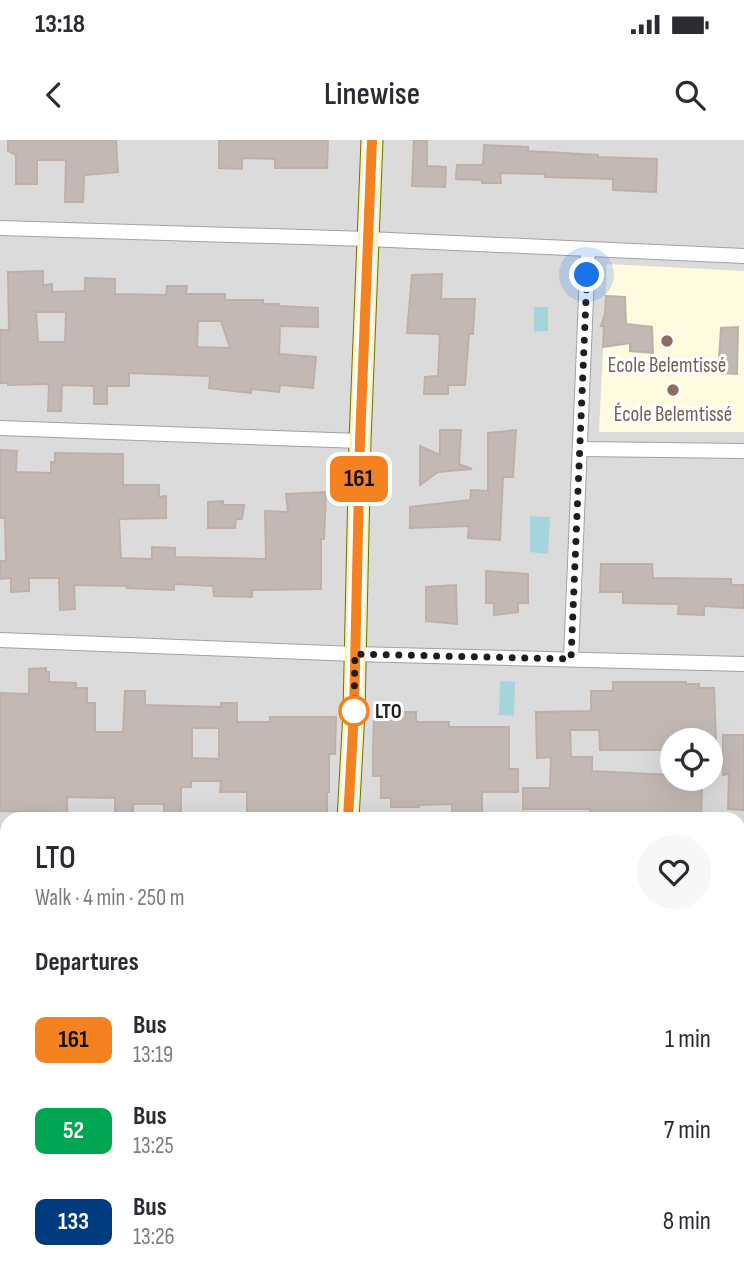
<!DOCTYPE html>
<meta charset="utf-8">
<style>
body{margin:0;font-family:"Sofia Sans Condensed",sans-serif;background:#f7f7f7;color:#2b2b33;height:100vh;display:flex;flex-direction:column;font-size:26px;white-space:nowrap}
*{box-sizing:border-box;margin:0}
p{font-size:23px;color:#7c7c81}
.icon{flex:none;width:38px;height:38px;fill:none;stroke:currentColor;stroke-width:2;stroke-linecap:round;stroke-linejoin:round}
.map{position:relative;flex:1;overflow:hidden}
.details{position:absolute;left:0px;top:672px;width:746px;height:469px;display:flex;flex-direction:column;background:#fff;border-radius:21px 21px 0 0;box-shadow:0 7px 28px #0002}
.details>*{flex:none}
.badge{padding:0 14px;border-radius:10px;font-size:24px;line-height:46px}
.fabs{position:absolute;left:660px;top:588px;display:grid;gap:14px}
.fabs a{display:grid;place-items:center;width:63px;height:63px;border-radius:50%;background:#fff;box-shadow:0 7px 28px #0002;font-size:35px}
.you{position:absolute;width:35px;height:35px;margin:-18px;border:5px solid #fff;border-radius:50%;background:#1a73e8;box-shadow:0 0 0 10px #1a73e833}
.map>.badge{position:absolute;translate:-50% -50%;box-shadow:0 0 0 4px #fff}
h2{padding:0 35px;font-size:26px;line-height:63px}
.round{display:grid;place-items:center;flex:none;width:74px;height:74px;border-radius:37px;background:#f7f7f7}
.head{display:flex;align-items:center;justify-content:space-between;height:119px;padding:0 35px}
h1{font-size:33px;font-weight:600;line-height:52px}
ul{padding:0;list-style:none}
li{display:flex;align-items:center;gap:21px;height:91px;padding:0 35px}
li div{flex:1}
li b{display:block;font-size:26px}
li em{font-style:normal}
li .badge{min-width:77px;font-weight:700;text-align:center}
.status{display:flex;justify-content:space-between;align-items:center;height:49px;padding:0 35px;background:#fff;direction:ltr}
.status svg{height:19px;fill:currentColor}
header{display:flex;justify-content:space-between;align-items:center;height:91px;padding:0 35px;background:#fff;font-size:32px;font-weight:600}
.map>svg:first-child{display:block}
.residential{fill:#dcdbdb;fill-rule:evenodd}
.education{fill:#fefbde}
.water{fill:#a6d4db}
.building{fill:#c3b9b4;stroke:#c0afa7;stroke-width:2;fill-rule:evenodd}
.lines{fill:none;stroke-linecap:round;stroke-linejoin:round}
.street-casing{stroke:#a2a2a2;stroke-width:16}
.secondary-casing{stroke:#707109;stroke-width:23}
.street{stroke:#fff;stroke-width:14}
.secondary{stroke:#f7f4ba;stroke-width:21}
.line-casing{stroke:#fff;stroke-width:16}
.line{stroke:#f58220;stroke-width:10}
.walk{stroke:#1e1e1e;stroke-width:7;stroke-dasharray:0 12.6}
.education-dot{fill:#8d6e63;stroke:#fff;stroke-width:2.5}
.stop-dot{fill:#fff;stroke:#f58220;stroke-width:3.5}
.labels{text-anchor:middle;stroke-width:6;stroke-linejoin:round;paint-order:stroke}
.education-label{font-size:21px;fill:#785e54;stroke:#fff}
.stop-label{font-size:21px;font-weight:bold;fill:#1e1e1e;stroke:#fff;text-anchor:start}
</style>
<div class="status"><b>13:18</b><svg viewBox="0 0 49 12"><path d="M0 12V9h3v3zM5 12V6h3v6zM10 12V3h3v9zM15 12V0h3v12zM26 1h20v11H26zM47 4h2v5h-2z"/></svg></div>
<header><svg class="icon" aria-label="back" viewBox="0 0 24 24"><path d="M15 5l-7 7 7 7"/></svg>Linewise<svg class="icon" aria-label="search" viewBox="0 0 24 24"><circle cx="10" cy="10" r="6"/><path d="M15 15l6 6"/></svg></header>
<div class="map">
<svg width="744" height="1141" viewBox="0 0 744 1141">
<rect width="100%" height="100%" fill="#efeae4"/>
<!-- residential -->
<path class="residential" d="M0 0H744V1141H0ZM672 600H710V639H672ZM7 679H738V1134H7Z"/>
<!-- education -->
<polygon class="education" points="607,124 744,131 744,292 599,292"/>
<!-- water -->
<g class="water">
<polygon points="534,167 548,167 548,191 534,192"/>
<polygon points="530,376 550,377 548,414 530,412"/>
<polygon points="500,541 515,542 514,576 499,575"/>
</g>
<!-- building -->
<g class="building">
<polygon points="8,0 116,0 118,32 85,35 84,36 83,62 65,62 66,20 37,20 37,44 16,44 16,15 8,11"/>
<polygon points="219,0 328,0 327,28 275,28 275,19 242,18 242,29 219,28"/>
<polygon points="414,0 427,0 427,26 446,27 445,47 412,46"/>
<polygon points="484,5 528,7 528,11 598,15 598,17 657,19 656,52 613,50 613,39 545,37 545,34 500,33 501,43 482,43 482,40 456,39 457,25 483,25"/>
<path d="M43 131V145L52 144V152L85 151V138L115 139V154L166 155 167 146H187L186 154H225V160H263V164H279V166L318 168V187L280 186 279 214 316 217 313 248 280 245 279 252 251 249V253L209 248 210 236 129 233V246H107V264H94V246L62 245 61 271H48L49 244 8 245V243H0V190H9L8 132ZM36 172H66L65 202H38ZM198 181H221L230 208 197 207Z"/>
<polygon points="442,134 441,159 475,159 473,194 469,194 465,245 448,245 448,254 424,254 425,237 438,236 440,194 407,193 412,135"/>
<polygon points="606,156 625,157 626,184 652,187 653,213 630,211 630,203 603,207 604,186 601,186 605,174"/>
<polygon points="738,187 737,234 718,233 721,188"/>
<polygon points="440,290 461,290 459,324 472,329 438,332 420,345 420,306 440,315"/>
<polygon points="516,290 513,337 503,337 500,400 468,398 469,386 410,388 410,367 470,360 471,350 488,351 488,293"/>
<polygon points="0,310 17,311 16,332 51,333 51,322 55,322 55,313 123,314 123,345 159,345 159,357 166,356 166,378 119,379 121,418 152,419 152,407 175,408 175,417 266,419 265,371 288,372 286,354 326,352 324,399 321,399 321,449 252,450 252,457 214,456 213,446 174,444 174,450 127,448 128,446 74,445 75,469 60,470 59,438 29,438 29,451 11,452 11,438 0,439 0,421 6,421 5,378 0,378"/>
<polygon points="223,361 223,365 244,365 242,379 236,379 235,388 208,388 208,362"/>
<polygon points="601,424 652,424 653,438 731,439 731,445 744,445 744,468 704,466 704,475 678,474 679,464 623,463 623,452 600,452"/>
<polygon points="486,431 528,434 528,463 518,463 518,472 494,475 494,463 486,463"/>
<polygon points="456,445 457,484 426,481 426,447"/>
<path d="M46 528V532H49V542L76 543V548H87V563H95V592H123L125 551H145V565L221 567V563H237V582H270V577H336L335 614H329V652H327V679H247V652H220L221 641H191V647H181V679H164V664H133V679H115V658L67 657V679H53V672L0 671V553L29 554V529ZM192 588H219V619L192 618Z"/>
<polygon points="613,542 686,542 686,544 699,544 699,548 714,548 716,600 672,600 672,610 600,610 599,590 570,590 571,617 592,617 592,631 672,635 672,639 702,639 701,679 590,679 590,669 523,669 523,648 550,648 551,617 537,618 536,572 591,571 591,551 613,551"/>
<polygon points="392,572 416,572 416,582 449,582 449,587 509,587 509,629 518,629 518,652 482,652 482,678 452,678 452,664 419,665 419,667 391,667 391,658 381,658 381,636 373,636 373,609 374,580 386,580"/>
<polygon points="723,595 744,595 744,670 728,669 729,634 723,635"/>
</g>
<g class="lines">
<defs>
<g id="street">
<polyline points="0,88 368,99 744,116"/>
<polyline points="0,288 360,301"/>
<polyline points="580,309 744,311"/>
<polyline points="0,500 355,514 744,524"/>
<polyline points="571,519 588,110"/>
<polyline points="0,727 7,727"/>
<polyline points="738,751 744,751"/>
<polyline points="0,909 7,909"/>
<polyline points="738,938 744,938"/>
<polyline points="0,1069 7,1069"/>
<polyline points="738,1096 744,1096"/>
<polyline points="33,1141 33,1134"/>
</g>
<g id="secondary">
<polyline points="348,679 354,572 360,301 372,0"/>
<polyline points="332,1141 332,1134"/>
</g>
</defs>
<!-- street casing -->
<use href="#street" class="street-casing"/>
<!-- secondary casing -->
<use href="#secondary" class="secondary-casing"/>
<!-- street -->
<use href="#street" class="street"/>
<!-- secondary -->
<use href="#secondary" class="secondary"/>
</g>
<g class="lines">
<defs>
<polyline id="line" points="348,679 354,572 360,301 372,0"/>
</defs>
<!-- line casing -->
<use href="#line" class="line-casing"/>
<!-- line -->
<use href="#line" class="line"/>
<!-- walk -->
<polyline class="walk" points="354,571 355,514 571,519 587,135"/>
</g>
<!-- markers -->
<g class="education-dot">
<circle cx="667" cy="201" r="7"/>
<circle cx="673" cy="250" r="7"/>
</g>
<circle class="stop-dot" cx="354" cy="571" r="14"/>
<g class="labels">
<!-- education labels -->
<g class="education-label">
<text x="667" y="232">Ecole Belemtissé</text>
<text x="673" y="281">École Belemtissé</text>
</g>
<!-- stop labels -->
<g class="stop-label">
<text x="375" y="578">LTO</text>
</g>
</g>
</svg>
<div class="fabs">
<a><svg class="icon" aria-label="locate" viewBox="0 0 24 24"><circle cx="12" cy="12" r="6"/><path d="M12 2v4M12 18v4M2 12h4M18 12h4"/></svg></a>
</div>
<div class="you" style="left:587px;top:135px"></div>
<b class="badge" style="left:359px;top:339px;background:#f58220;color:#111">161</b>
<section class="details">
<div class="head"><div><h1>LTO</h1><p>Walk · 4 min · 250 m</p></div><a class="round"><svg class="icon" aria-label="heart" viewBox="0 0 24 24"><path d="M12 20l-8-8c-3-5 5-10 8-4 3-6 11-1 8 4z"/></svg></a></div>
<h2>Departures</h2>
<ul>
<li><span class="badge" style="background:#f58220;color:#111">161</span><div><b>Bus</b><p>13:19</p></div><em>1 min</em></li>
<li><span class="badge" style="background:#00a651;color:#fff">52</span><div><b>Bus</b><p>13:25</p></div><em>7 min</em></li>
<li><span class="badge" style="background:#003b80;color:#fff">133</span><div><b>Bus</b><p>13:26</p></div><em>8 min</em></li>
</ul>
</section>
</div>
